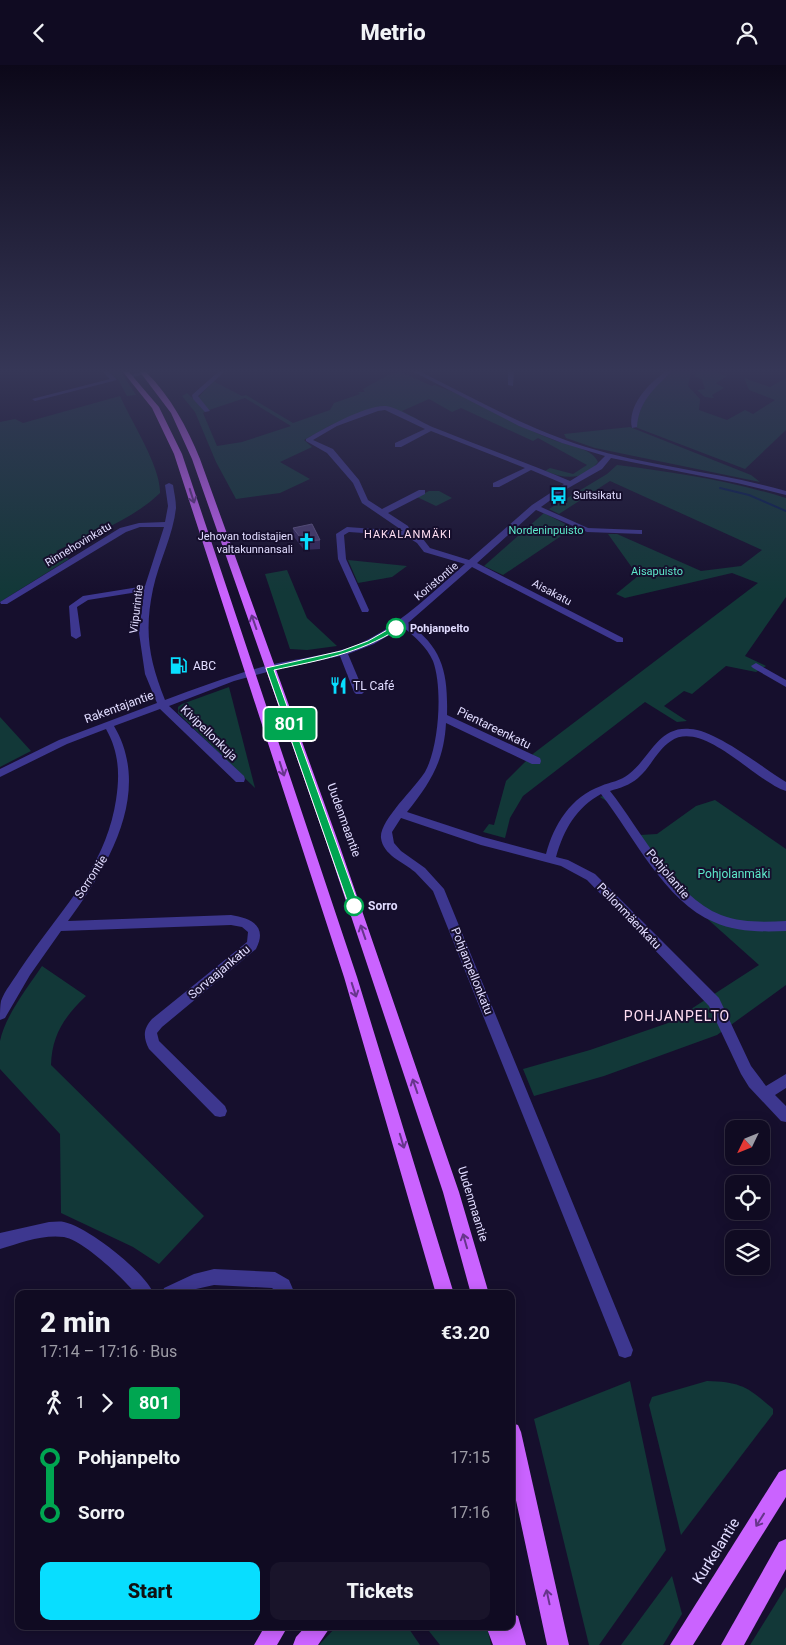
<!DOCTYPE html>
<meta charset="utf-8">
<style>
body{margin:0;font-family:Roboto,sans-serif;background:#19142a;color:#f1f3f6;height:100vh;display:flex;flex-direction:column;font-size:19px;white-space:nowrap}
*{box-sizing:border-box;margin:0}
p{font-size:16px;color:#9c9ba5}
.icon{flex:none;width:28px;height:28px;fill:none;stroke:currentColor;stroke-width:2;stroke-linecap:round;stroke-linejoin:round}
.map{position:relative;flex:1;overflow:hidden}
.drawer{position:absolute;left:15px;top:1225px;width:500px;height:340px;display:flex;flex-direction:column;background:#100b22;border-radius:10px;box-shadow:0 2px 12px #0003,0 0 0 1px #302b40}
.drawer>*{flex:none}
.badge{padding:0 10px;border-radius:4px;font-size:18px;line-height:32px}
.needle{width:32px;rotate:227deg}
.tools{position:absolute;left:725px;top:1055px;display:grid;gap:10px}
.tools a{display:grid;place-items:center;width:45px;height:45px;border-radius:10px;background:#100b22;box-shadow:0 2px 12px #0003,0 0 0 1px #302b40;font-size:25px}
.map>.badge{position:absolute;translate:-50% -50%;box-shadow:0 0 0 2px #fff}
.legs{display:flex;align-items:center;gap:8px;height:55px;padding:0 25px;font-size:16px}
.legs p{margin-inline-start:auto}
.overview{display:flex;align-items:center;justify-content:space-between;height:85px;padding:0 25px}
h1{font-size:28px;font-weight:800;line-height:38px}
.action{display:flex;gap:10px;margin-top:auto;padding:10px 25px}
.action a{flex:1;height:58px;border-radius:10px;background:#08deff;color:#111;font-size:20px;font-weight:800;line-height:58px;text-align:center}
.action a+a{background:#19142a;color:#f1f3f6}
ul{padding:0 25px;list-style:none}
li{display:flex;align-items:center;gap:18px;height:55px;font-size:19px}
li i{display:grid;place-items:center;width:8px;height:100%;margin:0 6px;background:currentColor}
li i::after{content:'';width:12px;height:12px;margin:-6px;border:4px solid;border-radius:50%;background:#100b22}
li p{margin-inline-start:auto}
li:first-child i{background:linear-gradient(#0000 50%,currentColor 0)}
li:last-child i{background:linear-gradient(currentColor 50%,#0000 0)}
header{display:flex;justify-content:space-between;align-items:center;height:65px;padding:0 25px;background:#100b22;font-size:22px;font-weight:800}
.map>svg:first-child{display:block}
.green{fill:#123838}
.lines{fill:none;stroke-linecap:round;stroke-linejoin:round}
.stream{stroke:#071f4f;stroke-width:2}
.minor{fill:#3d378f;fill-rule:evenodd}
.major{fill:#ca63ff;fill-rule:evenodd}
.wall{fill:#34285c}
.building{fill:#473b6e;stroke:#5f5484}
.oneway{stroke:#67358c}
.line-1{fill:#00a651;stroke:#fff}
.stop-1-dot{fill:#fff;stroke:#00a651;stroke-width:2.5}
.labels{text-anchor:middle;stroke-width:4;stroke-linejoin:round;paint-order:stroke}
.far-poi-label{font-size:11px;fill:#e1dcff;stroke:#160f2d;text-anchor:start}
.far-park-label{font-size:11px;fill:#5de9cb;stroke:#160f2d}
.far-neighbourhood-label{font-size:11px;letter-spacing:1px;fill:#ffdef2;stroke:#160f2d}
.far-street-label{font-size:11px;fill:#e1dcff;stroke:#160f2d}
.far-stop-label{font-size:11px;font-weight:bold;fill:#e1dcff;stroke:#160f2d;text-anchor:start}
.poi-label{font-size:12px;fill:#e1dcff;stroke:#160f2d;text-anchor:start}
.street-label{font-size:12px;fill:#e1dcff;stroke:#160f2d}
.park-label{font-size:12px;fill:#5de9cb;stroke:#160f2d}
.stop-label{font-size:12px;font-weight:bold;fill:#e1dcff;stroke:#160f2d;text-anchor:start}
.neighbourhood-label{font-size:14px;letter-spacing:1px;fill:#ffdef2;stroke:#160f2d}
.near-street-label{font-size:15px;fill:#e1dcff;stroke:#160f2d}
</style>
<header><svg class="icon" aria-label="back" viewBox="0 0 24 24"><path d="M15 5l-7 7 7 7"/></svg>Metrio<svg class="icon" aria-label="person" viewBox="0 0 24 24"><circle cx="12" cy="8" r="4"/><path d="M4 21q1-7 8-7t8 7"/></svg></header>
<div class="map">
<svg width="786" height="1580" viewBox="0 0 786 1580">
<rect width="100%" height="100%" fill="#160f2d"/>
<!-- green -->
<g class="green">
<polygon points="109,307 121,307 136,330 127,331 119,316"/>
<path d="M401 307 432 321 434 320C475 333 511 358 551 374 564 380 592 382 598 397 584 416 565 414 545 406L550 403 573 409 587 400 538 373 533 376 461 343 452 347 429 334 402 346 417 354 414 355 386 342 331 360 304 375 312 382 280 397 310 414 280 428 236 434 216 397 195 347 182 331 187 328 206 346 203 348 217 381 242 377 291 361 245 333 209 345 197 334 213 316 242 331 246 330 293 358 330 345 334 338 360 329 358 327H365L363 324 388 310Z"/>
<path d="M673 307H691L688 321 700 334 699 345 727 355 745 345 753 349 775 335 749 325 744 313 770 322 786 313V365L745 404 635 362C643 334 650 323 673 307Z"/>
<polygon points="696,307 715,307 727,311 716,318 724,323 712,330 714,333 705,332 697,325 705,324 702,315 695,311"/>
<path d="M120 331C131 356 161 402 160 428 132 455 91 470 56 486L69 494 0 537V357L15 354 23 358Z"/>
<polygon points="630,362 751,410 760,417 595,383 566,373 564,369"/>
<path d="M617 400C674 407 731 416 786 433V532L745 591 766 601 756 607 726 601 692 629 684 626 664 641 687 656 677 657 645 637 523 731 510 753 505 773 483 767 489 759 494 760 506 716 534 688 758 518 732 508 625 533 616 529 638 511 608 469H617L701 506 741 501 762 485 610 416 559 449 549 444 607 409Z"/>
<polygon points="429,426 439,426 452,433 436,441 417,432"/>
<polygon points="544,448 573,463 503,510 484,501"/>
<polygon points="348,495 407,501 392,512 358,518"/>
<polygon points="287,505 307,553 337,581 307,585 290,584 265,509"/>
<polygon points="229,622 255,723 178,648 178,642 182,639"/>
<polygon points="0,652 31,686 0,702"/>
<polygon points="611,728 640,770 657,769 696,741 715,735 786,784 786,920 717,970 604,1011 534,1031 523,1004 590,985 671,957 759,900 703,850 608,737 600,732"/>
<path d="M42 901 86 931C64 952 52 970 51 1000L204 1151 159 1199 133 1182 61 1148 60 1069 0 1004C0 995 0 985 0 976 5 951 28 922 42 901Z"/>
<polygon points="630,1316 666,1485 599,1580 589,1580 534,1354"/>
<path d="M707 1316C741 1317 748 1322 773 1344V1349L681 1470 649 1340 652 1332Z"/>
<polygon points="672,1511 682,1549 663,1580 621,1580"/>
<polygon points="786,1522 786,1580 750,1580"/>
<polygon points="337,1561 407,1561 420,1580 319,1580"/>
<polygon points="425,1561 487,1561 491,1580 440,1580"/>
</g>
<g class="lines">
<!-- stream -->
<polyline class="stream" points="720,423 749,430 786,446"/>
<!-- minor -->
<g class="minor">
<polygon points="103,307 109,307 117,315 35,336 32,334 110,314"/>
<polygon points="142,307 151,307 130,313 127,311"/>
<polygon points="218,307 224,307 198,331 210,346 205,347 193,334 192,330"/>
<path d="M414 307H421C475 334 528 364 586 382 651 402 720 407 786 426V430L737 418 611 393 602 404 563 426 541 442 588 463 639 465H642V469L587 467 536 445 477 498 623 573V577H617L472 502 408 558C443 583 448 608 447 650L540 693 541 696 540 699H532L446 658C444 696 431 717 407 747L483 772 546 789C554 759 571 732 601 721 610 717 621 716 629 709 650 693 658 661 690 664 716 665 763 703 786 717V726C756 717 703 654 671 676 657 685 651 702 638 713 630 720 620 723 610 726 641 765 673 831 721 850 741 858 765 857 786 856V866C762 867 736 867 714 857 665 837 633 770 601 729 576 743 564 764 556 792L568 795 595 809 719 933 751 1001 766 1021 786 1009V1023L775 1030 786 1041V1057L781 1056 749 1022 741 1009 709 941 587 815 561 801 481 780 401 753 392 767 394 778 401 786 425 803 444 824 633 1285 631 1291 625 1293 619 1291 617 1285 433 826C427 820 421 813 415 807 403 797 383 790 381 773 379 756 415 723 425 707 439 682 443 623 433 596 427 582 414 571 403 562L374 579 348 589 364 627 362 629H356L354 627 340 591 271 606 234 616 169 641 244 711 245 714 244 717H236L160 644 114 661C153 727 108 802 68 856L231 850C251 853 268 861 256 884L162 962 157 968 159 976 225 1041 227 1046 225 1051 220 1052 215 1051 149 984C143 972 143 964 152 954L247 877 248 867 242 862 231 860 61 866 30 910 5 953 0 955C0 949 0 941 1 936 5 925 13 916 19 906 40 874 65 845 86 813 101 789 112 762 116 735 120 709 119 687 106 664L67 679 0 712V704L59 675 157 638 145 609 139 568 144 526 88 535 77 542 81 571 76 574 71 571 69 541 83 531 145 521 164 462H140L126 467 7 539H1L0 537 120 463 139 458 165 457 168 441 165 420 169 418 173 420C174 427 176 435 176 443 173 471 159 496 153 524 144 567 149 595 165 635 200 622 234 609 270 600 303 592 339 590 369 574 405 555 434 526 465 499L424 487 417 478 406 471 349 467 344 470 346 494 369 545 368 547H362L338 494 336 469 347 462 403 466 362 438 353 418 327 388 306 376V374C322 364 368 339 386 341 399 343 422 358 435 363 480 381 525 397 570 416L596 400 605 391 562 378 519 361ZM385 345 425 364 395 378V382H401L431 366 525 403 493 418V422H499L531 405 564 419 532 440 469 495 430 483 423 474 411 468 408 461 388 448 425 429V425H419L382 444 368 435 359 415 333 384 313 375 337 361 378 346Z"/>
<polygon points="508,307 514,307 513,321 508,320"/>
<path d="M665 307H671C654 324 639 336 637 362L632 363C627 341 648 319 665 307Z"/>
<polygon points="756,598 786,615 786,622 753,603 751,601"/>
<path d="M49 1157C54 1157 59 1156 64 1157 88 1162 144 1206 154 1229H136C123 1213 84 1176 64 1172 43 1169 20 1178 0 1184V1168Z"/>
<polygon points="214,1204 275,1207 289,1215 295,1229 279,1229 272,1223 214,1220 196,1224 187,1229 162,1229 164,1223 194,1209"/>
</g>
<!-- major -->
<g class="major">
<polygon points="123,307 129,307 159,342 182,389 357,912 454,1229 436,1229 344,912 174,389 152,343"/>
<path d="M140 307H146C171 332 187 362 200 394L339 779 459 1127 489 1229H471L443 1127 327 779 192 394 171 348Z"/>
<polygon points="511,1358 518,1360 521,1367 569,1580 547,1580 511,1412"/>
<polygon points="786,1404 786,1432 693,1580 670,1580 779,1407"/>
<polygon points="786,1474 786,1504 744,1580 721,1580 779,1477"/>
<polygon points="511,1548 518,1551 526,1580 493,1580 486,1561 511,1561"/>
<polygon points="265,1561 288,1561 277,1580 254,1580"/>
<polygon points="306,1561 331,1561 318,1580 293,1580 296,1572"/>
</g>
</g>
<!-- wall -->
<polygon class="wall" points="293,463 320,475 320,484 304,485 294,472"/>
<!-- building -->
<polygon class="building" points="312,459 320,475 303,476 293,463"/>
<!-- one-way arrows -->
<defs><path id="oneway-shaft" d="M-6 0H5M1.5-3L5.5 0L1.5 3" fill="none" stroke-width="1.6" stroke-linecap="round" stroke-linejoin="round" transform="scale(1.25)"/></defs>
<g class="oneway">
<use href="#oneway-shaft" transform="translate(192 431) rotate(72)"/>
<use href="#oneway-shaft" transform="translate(254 557) rotate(-109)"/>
<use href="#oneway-shaft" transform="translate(282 704) rotate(72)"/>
<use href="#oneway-shaft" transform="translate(363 867) rotate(-109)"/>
<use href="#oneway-shaft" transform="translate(354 925) rotate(72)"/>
<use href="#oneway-shaft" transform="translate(415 1021) rotate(-109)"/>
<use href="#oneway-shaft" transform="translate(402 1076) rotate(73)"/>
<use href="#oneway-shaft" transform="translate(465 1176) rotate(-106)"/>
<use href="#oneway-shaft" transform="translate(760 1455) rotate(122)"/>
<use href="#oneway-shaft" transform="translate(548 1532) rotate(-102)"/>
</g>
<!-- sky -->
<linearGradient id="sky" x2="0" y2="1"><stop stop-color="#0c0819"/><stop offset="0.58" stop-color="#363757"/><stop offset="1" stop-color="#363757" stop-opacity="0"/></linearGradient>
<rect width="786" height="528" fill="url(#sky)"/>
<!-- line-1 -->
<path class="line-1" d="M396 560 400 563 398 564C358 589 320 595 274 605L359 841 354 845 349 841 266 603 341 586 368 576Z"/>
<!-- icons -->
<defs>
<symbol id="bus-bare" viewBox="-9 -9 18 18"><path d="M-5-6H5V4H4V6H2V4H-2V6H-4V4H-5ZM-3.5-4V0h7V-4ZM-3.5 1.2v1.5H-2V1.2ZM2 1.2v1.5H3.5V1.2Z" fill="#08deff" stroke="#160f2d" stroke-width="2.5" paint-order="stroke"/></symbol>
<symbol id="church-bare" viewBox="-9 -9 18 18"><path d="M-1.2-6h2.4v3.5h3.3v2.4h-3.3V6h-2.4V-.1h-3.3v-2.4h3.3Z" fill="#08deff" stroke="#160f2d" stroke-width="2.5" paint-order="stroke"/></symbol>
<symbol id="fuel-bare" viewBox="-9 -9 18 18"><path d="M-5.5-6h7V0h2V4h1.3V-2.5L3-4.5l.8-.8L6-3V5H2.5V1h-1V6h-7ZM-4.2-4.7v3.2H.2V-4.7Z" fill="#08deff" stroke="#160f2d" stroke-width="2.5" paint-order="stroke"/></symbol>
<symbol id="restaurant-bare" viewBox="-9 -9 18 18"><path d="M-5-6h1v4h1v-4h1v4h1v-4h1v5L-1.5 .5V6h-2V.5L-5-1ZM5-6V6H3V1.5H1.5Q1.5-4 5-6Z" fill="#08deff" stroke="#160f2d" stroke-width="2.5" paint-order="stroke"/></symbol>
</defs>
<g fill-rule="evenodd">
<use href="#bus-bare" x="546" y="418" width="25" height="25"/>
<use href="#church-bare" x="294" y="464" width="25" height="25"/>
<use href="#fuel-bare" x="166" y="588" width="25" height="25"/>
<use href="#restaurant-bare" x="326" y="608" width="25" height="25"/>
</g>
<!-- markers -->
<g class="stop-1-dot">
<circle cx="396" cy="563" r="9"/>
<circle cx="354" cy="841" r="9"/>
</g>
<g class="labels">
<!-- far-poi labels -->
<g class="far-poi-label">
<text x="573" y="434">Suitsikatu</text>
<text x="293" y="475" text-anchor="end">Jehovan todistajien<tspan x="293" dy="13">valtakunnansali</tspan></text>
</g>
<!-- far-park labels -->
<g class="far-park-label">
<text x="546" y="469">Nordeninpuisto</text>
<text x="657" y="510">Aisapuisto</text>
</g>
<!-- far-neighbourhood labels -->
<g class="far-neighbourhood-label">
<text x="408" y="473">HAKALANMÄKI</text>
</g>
<!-- far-street labels -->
<g class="far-street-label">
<text transform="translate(78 479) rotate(-31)" y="4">Rinnehovinkatu</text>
<text transform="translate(436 516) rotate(-40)" y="4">Koristontie</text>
<text transform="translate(552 527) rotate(28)" y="4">Aisakatu</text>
<text transform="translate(136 544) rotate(-83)" y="4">Viipurintie</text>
</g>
<!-- far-stop labels -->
<g class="far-stop-label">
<text x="410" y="567">Pohjanpelto</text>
</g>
<!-- poi labels -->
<g class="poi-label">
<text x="193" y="605">ABC</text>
<text x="353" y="625">TL Café</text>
</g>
<!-- street labels -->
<g class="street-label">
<text transform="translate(119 642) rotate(-20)" y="4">Rakentajantie</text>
<text transform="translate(494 663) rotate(26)" y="4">Pientareenkatu</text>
<text transform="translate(209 668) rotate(44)" y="4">Kivipellonkuja</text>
<text transform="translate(344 755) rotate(70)" y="4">Uudenmaantie</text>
<text transform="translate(668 809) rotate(50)" y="4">Pohjolantie</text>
<text transform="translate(91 812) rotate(-57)" y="4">Sorrontie</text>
<text transform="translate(629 851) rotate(46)" y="4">Pellonmäenkatu</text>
<text transform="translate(472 906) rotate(68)" y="4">Pohjanpellonkatu</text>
<text transform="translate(219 907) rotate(-40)" y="4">Sorvaajankatu</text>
<text transform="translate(473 1139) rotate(73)" y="4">Uudenmaantie</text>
</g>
<!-- park labels -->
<g class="park-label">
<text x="734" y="813">Pohjolanmäki</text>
</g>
<!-- stop labels -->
<g class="stop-label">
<text x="368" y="845">Sorro</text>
</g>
<!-- neighbourhood labels -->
<g class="neighbourhood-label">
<text x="677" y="956">POHJANPELTO</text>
</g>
<!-- near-street labels -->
<g class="near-street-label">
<text transform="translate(716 1486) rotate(-58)" y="5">Kurkelantie</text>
</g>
</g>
</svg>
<div class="tools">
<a><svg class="needle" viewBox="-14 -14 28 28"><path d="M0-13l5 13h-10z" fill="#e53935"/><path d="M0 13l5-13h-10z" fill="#9c9ba5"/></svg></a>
<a><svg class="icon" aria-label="locate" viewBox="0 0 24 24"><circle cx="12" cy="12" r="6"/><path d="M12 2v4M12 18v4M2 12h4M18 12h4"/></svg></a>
<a><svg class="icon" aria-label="layers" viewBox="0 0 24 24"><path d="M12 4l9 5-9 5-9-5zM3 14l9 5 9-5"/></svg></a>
</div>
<b class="badge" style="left:290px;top:659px;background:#00a651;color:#fff">801</b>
<section class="drawer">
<div class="overview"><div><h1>2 min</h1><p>17:14 – 17:16 · Bus</p></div><b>€3.20</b></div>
<div class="legs"><svg class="icon" aria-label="walk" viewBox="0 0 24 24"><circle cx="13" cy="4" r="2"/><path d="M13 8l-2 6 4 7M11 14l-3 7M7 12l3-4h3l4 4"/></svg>1<svg class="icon" aria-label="forward" viewBox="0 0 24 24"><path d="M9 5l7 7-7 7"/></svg><b class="badge" style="background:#00a651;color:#fff">801</b></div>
<ul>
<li><i style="color:#00a651"></i><b>Pohjanpelto</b><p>17:15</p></li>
<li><i style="color:#00a651"></i><b>Sorro</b><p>17:16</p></li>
</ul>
<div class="action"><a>Start</a><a>Tickets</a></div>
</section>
</div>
